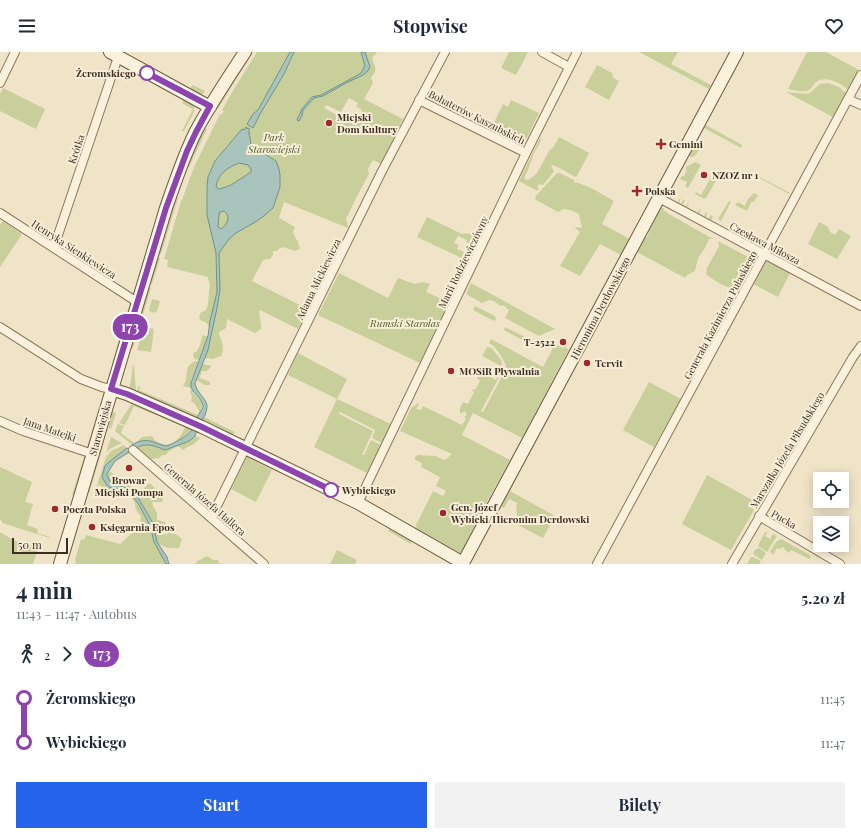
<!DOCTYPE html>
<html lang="pl">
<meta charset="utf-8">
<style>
body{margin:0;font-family:"Playfair Display",serif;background:#f2f2f3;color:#1f2937;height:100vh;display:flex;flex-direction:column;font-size:15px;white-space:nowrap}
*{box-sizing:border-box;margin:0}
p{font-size:13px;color:#747a83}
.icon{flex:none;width:22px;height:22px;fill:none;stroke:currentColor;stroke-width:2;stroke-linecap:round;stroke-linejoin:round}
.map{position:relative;height:512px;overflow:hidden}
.details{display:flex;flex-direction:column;background:#fff;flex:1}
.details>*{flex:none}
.badge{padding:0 8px;border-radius:13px;font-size:14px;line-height:26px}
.buttons{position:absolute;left:813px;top:420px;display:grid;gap:8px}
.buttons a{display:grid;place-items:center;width:36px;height:36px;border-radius:0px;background:#fff;box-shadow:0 2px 10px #0003;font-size:20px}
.scale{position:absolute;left:12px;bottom:10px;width:56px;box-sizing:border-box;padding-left:4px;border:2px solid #3d2e20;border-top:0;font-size:11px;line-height:14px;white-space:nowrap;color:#3d2e20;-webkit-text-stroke:3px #f7eed8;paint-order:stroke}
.map>.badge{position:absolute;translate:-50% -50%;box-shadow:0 0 0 2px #fff}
.legs{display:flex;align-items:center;gap:6px;height:44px;padding:0 16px;font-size:13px}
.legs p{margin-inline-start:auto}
.head{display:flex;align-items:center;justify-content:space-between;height:68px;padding:0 16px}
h1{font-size:22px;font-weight:700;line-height:30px}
.button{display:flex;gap:8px;margin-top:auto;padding:8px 16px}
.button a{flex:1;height:46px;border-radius:0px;background:#2563eb;color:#fff;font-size:16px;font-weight:700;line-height:46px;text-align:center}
.button a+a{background:#f2f2f3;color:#1f2937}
ul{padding:0 16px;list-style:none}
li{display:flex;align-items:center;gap:14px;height:44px;font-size:15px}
li i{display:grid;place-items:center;width:6px;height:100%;margin:0 5px;background:currentColor}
li i::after{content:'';width:10px;height:10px;margin:-5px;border:3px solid;border-radius:50%;background:#fff}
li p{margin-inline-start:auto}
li:first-child i{background:linear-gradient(#0000 50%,currentColor 0)}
li:last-child i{background:linear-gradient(currentColor 50%,#0000 0)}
header{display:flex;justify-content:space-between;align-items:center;height:52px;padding:0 16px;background:#fff;font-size:18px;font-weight:700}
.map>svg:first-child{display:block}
.green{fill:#c9cf9b;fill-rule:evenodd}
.water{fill:#a9c4bc;stroke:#6f938a;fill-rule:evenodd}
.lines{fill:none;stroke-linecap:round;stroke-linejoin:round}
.street-casing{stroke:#8d765c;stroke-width:10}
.secondary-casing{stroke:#6f573f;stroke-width:14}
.street{stroke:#faf1dc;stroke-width:8}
.secondary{stroke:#faf1dc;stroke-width:12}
.line-1-casing{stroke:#fff;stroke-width:9}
.line-1{stroke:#8e44ad;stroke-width:6}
.stop-1-dot{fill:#fff;stroke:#8e44ad;stroke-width:2}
.poi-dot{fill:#9e2a2b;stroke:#f7eed8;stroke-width:1.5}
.labels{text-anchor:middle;stroke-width:4;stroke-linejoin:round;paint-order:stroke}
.stop-label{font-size:10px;font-weight:bold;fill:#3d2e20;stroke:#f7eed8;text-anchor:end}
.poi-label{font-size:10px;font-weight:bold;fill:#3d2e20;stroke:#f7eed8;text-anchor:start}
.street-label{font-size:10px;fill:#3d2e20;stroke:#f7eed8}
.park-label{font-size:10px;font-style:italic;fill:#4d5a26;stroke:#f7eed8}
</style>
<header><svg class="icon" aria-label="menu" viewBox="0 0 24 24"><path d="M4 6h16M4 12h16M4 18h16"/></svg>Stopwise<svg class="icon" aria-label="heart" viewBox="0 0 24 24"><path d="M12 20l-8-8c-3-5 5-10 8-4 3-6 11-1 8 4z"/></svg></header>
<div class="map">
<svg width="861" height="512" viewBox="0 0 861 512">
<rect width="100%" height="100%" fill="#f0e4c8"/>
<!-- green -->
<g class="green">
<polygon points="248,0 253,0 218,57 215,55"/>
<path d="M257 0H377L375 3 373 4C371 10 377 15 375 20 374 22 372 24 371 26L373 31 364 47 403 67 381 112 373 108 368 117 369 122 354 150 353 153 346 167 348 174V176L284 150 279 166 295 175 293 180 296 187C298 189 299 189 298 192L300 195 299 198C297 198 295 199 292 198 285 197 283 192 277 199H273V203L270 207 263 208 252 229 308 257 298 277 260 258C258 264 262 270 261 277L255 281 227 267 226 276 223 278 219 280V282C222 289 225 296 221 304L213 307H211L209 306 206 307 204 306 210 288 220 238 219 210 216 212 217 240 210 274H208L207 271 200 268 199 265 201 260 205 259C209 253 208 248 209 241 209 239 210 235 210 234 210 230 208 229 208 225L167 215 168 208 164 207 181 149 182 148 194 115 220 62 221 63 224 59 222 58 234 37ZM349 46 358 51 356 54 362 58 354 72 324 56 326 53 341 60Z"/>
<polygon points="509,0 528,0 516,23 501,16"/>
<polygon points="639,0 678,0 671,12 711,33 709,37"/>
<path d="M807 0H826L859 18 848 38C841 31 825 23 816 30 813 33 811 38 807 39 801 40 793 38 788 37Z"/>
<polygon points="597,13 612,21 613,26 619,29 609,48 585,35"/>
<polygon points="828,31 839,35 846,41 833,65 786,40 808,42 812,39 820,32"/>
<polygon points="183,32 190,36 193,33 205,39 203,42 199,43 182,34"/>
<polygon points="3,36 45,57 36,77 0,59 0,42"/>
<polygon points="185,47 194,53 194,60 184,79 182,79 193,57 182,51"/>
<polygon points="511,48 539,61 525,90 521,92 491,77 503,52 508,55"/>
<polygon points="706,73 742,93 741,96 704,76"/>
<polygon points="202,75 207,77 188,117 190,101"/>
<polygon points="559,85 589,101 577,124 575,125 565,119 553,113 551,114 554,119 552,122 543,133 539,132 537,135 539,137 537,139 519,129 540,86 541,89 534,101 528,118 525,124 525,127 527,128 530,127 537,121 549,99 554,94"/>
<path d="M697 88 701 91C700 96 697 103 693 105L689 104Z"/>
<polygon points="695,110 701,113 688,136 685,134 687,130 680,127 682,124 684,124 687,118 686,118 686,115"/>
<polygon points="748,119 790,141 789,142 754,123 750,126 744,127"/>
<path d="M558 121H560L574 128V130C589 133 601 142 614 149L602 172 630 187 621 203 600 192 580 224 560 214 580 180 575 176 576 175 582 176 579 162 570 158 563 157 559 160 556 159 536 148 535 145 555 123Z"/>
<polygon points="713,122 716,124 715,126 717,127 706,146 704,147 695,142 696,140 701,143"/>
<polygon points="754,141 759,144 759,145 757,144 754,150 752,149 747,159 735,153 738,150 745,154 748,147"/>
<polygon points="176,146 178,146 161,202 159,201 168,161"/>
<polygon points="681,146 679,151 681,152 683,148 685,148 683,153 686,154 689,150 689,151 687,155 697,161 701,156 699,162 704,164 706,160 707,161 706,165 708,167 711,163 712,163 713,165 711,169 678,151 679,147"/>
<polygon points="729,149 731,150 721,169 718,167"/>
<polygon points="661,156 664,156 663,158 667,160 667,161 713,187 709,187 705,196 698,206 695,219 687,223 685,226 637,200 645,185 647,185 649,181 648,180"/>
<path d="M427 165 462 182C467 180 475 183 478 187L468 209 417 185ZM458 184 467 188 466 190 470 192 466 201 457 197 459 193 454 191Z"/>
<polygon points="3,169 22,182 0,215 0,173"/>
<polygon points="819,170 828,175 830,180 835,183 839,177 851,184 837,207 808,192"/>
<path d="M718 189 750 206 752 203H754L757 206 735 245 733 244 736 239C725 234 715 230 706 222L707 216 718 196 719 194Z"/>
<polygon points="157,205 160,206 152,232 148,231"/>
<polygon points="768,209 790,221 778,245 753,232 765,210"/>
<path d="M339 221 388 246 398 226 415 232C419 230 426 230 430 232L426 240 449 250 420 311 318 263Z"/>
<polygon points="471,231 482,237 555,277 539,284 505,266 509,258 506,256 506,255 502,253 501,254 492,248 491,249 489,248 482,251 466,242"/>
<polygon points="148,235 151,236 143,263 140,262"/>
<polygon points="152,247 160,249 157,259 155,261 149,259"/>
<polygon points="130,251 131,255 114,313 112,311"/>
<polygon points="475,254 495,264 496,267 494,269 473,258"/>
<polygon points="138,267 142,268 133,296 129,295"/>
<polygon points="144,274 154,277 151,300 137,298"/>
<polygon points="505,275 537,291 535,295 504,278"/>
<path d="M203 283 205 284H208L199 308 195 307C193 305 193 303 194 300H196C199 296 202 289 202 284Z"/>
<path d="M491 287 543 315 552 298 553 291 563 296 565 295 569 297 522 386 473 361 462 383 510 408 483 457 482 461 462 499 460 502H458L416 477 417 475H415L433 439 443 444 446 439 436 434 440 425 421 415 422 411 415 408V405L418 403 436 404 442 407 445 408 452 402 400 379 411 356 418 351 419 352 416 357 421 358 423 354 462 373 466 367 464 365 467 363 465 359 460 362V356L463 350 468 352 474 340 471 337 475 338 480 329 477 326 480 319 496 328 502 315 504 316 481 359 483 360 507 315H505L506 313C502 306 496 294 489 291Z"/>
<path d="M487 295 492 296C494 301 500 305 502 310L501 314 482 304Z"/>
<polygon points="298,301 347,327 337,347 391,372 382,391 372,386 375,378 340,360 339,362 373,379 362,403 364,403 371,388 381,393 367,421 314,395 337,347 288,323"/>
<path d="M197 309 199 310C196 317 190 327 191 335 192 346 207 347 200 360L197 356 196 353 191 349 192 345 190 340 191 336 183 334C190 325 182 312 197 309Z"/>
<polygon points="203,311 205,313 210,313 211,315 207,319 202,319 200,324 200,326 210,330 210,333 205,333 196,328"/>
<polygon points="133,312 134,314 136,338 130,335 130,334"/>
<polygon points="649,330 681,347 654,395 623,378"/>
<polygon points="138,334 140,335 139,338 198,363 197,366 138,339"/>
<path d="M132 352 174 368 192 376C188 382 173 394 166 394 163 394 159 392 156 391 149 388 145 389 137 390L142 385 151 384 154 386V388C169 398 179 390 185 375L134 354 125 373 119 371 131 353Z"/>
<polygon points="99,355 101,356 89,396 87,396"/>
<polygon points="111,359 116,361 111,377 109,376"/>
<polygon points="204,365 235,380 233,383 202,368"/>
<polygon points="118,372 124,374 121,381 134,391 132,393 115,379"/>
<path d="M196 383V384L200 386C193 395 190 392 183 398L178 394 168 400 166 403H162L160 406 151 407C147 402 141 400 137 395 147 390 156 394 165 398L192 387Z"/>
<polygon points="111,385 122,391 110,397 106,401"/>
<path d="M124 393 127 396 125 398 109 410 105 414 104 430 109 435 129 441 138 451 146 466 151 477 154 490 166 512H76L75 508 81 487 84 488 86 483 120 492 137 477V473L141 472 142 471 140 468 141 464C133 456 137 454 133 447 131 445 129 444 128 442 123 441 119 441 114 440 109 438 105 435 98 433L96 440H95L106 405 111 399Z"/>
<polygon points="102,395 103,395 89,441 87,440 97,405"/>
<polygon points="85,403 86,406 76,443 72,443"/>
<polygon points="247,405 272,418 256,450 231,437"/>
<polygon points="0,415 32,430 25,450 33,452 27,473 38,477 37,481 50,485 50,486 2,471 2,469 0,468"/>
<path d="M109 419 115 423 118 428C128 429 128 434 136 437 138 438 140 438 142 439L149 431C153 433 161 443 163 447L162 450H152L153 454 157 461V467C159 469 164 469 166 471L162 475 165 478 163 481 166 483 171 478V482C177 481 178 484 182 487L179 496H168L163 494 160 493 157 490 153 471 136 442C134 440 133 439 131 437 123 433 101 432 109 419Z"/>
<polygon points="518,421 519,421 510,439 555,464 543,486 516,472 518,466 516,459 517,456 516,455 517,451 509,447 504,456 502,455 500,457 499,456 506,444 507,444 510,439 508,438"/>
<polygon points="707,423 758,451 731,498 682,472"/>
<polygon points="389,477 412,489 411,492 388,479"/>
<polygon points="0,480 15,489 38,497 33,512 0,512"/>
<polygon points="765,480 768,480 765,484 770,487 773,482 777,484 767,500 758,494"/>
<polygon points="781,487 810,503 811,505 809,507 791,498 789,501 785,498 785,497 783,495 780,497 777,496 773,503 770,499 776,490"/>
<polygon points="759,496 766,501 762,508 754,503 753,501 756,497"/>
<polygon points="337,498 357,508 355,512 330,512"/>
<polygon points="206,504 209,505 213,508 217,508 219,509 219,511 221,512 196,512 197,509 202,507"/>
<polygon points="751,505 753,505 761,509 759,512 747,512"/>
</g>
<!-- water -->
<g class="water">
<polygon points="290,0 294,0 284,22 260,62 253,76 247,72 253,62 258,58"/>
<polygon points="361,0 365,0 370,15 368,19 363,23 346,31 323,44 314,46 303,58 302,64 299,69 297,68 302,57 312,45 321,43 356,24 361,21 365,14"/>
<path d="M246 75 247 76V77L248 76 250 77 248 80 250 81 249 83 250 85 251 93 276 109 279 117 280 123V135L273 156 265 163 257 169 236 181 229 187 219 201 220 238 217 256 208 298 195 331C196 340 205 345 207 353 207 357 206 360 205 363 203 367 199 371 197 376 196 380 196 384 192 387 187 391 172 395 165 398 155 394 146 390 136 396L132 393C139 388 148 387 156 391 159 392 162 393 165 394 170 394 185 385 189 381 194 376 195 369 198 364 199 361 201 359 203 356V353L200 347 193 339 191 335V331L208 284 210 269 217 240 216 201 207 163V135L208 125 215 109 242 77 244 78ZM239 111 248 113 251 117V120L231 133 220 137H218L216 134C219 121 227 116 239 111ZM224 159C231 164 228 172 221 177L218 175 219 163 220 160Z"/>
<polygon points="127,396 131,399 115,409 107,422 107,424 110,429 114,432 132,438 136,442 153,471 157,490 167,505 169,512 166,512 154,490 151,477 146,466 138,451 129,441 109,435 106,432 102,425 105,414 109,410"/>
</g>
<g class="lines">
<defs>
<g id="street">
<polyline points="542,0 569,15"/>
<polyline points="0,31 15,0"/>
<polyline points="848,47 861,53"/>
<polyline points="419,48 526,101"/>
<polyline points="659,146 861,254"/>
<polyline points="0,161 137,250"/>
<polyline points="54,195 118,5"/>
<polyline points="0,275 81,327 102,335 111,337"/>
<polyline points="0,369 23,379 93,402"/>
<polyline points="133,398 264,512"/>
<polyline points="358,451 526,101 577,0"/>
<polyline points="759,464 840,512"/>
<polyline points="211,465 213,462 244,399 382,119 445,0"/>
<polyline points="597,512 861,23"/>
<polyline points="732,512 853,305 861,294"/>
</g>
<g id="secondary">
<polyline points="110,0 210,55"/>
<polyline points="111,337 127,342 202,375 331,438 358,451 463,511 737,0"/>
<path d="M60 512 166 156C175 130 184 103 196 79 211 51 228 26 245 0"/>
</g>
</defs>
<!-- street casing -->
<use href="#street" class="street-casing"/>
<!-- secondary casing -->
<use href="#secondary" class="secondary-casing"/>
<!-- street -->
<use href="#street" class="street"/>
<!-- secondary -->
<use href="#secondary" class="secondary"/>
</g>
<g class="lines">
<defs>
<polyline id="line-1" points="147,21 210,54 196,80 187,99 166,156 111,337 127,342 202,375 331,438"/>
</defs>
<!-- line-1 casing -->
<use href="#line-1" class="line-1-casing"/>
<!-- line-1 -->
<use href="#line-1" class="line-1"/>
</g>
<!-- markers -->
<g class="stop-1-dot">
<circle cx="147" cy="21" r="7"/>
<circle cx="331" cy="438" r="7"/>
</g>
<g class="poi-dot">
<circle cx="329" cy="71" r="4"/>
<path d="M659 86h4v4h4v4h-4v4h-4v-4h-4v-4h4z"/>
<circle cx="704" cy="123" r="4"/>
<path d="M635 133h4v4h4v4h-4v4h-4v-4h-4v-4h4z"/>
<circle cx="563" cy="290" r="4"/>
<circle cx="587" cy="311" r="4"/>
<circle cx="451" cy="319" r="4"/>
<circle cx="129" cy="416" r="4"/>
<circle cx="55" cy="457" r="4"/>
<circle cx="443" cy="461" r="4"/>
<circle cx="92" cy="475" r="4"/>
</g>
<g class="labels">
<!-- stop labels -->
<g class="stop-label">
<text x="136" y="25">Żeromskiego</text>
<text x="342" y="442" text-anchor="start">Wybickiego</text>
</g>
<!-- poi labels -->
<g class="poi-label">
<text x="337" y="69">Miejski<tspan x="337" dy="12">Dom Kultury</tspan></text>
<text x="669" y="96">Gemini</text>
<text x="712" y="127">NZOZ nr 1</text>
<text x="645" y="143">Polska</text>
<text x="555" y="294" text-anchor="end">T-2522</text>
<text x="595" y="315">Tervit</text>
<text x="459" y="323">MOSiR Pływalnia</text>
<text x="129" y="432" text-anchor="middle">Browar<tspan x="129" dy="12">Miejski Pompa</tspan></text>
<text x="451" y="459">Gen. Józef<tspan x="451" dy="12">Wybicki/Hieronim Derdowski</tspan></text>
<text x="63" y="461">Poczta Polska</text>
<text x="100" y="479">Księgarnia Epos</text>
</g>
<!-- street labels -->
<g class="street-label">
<text transform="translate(477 65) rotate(27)" y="4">Bohaterów Kaszubskich</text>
<text transform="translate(76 97) rotate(-71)" y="4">Krótka</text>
<text transform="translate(765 191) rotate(28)" y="4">Czesława Miłosza</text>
<text transform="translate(74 197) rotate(33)" y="4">Henryka Sienkiewicza</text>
<text transform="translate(463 210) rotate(-64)" y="4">Marii Rodziewiczówny</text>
<text transform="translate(318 227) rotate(-64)" y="4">Adama Mickiewicza</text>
<text transform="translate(600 256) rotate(-62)" y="4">Hieronima Derdowskiego</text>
<text transform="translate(720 263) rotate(-62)" y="4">Generała Kazimierza Pułaskiego</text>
<text transform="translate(100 376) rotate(-74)" y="4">Starowiejska</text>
<text transform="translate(50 377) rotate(19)" y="4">Jana Matejki</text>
<text transform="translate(787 398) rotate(-59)" y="4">Marszałka Józefa Piłsudskiego</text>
<text transform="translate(205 447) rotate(41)" y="4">Generała Józefa Hallera</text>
<text transform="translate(784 467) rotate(30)" y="4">Pucka</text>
</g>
<!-- park labels -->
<g class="park-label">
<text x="274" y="89">Park<tspan x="274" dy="12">Starowiejski</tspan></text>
<text x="405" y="275">Rumski Starolas</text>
</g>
</g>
</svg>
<div class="buttons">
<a><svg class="icon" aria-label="locate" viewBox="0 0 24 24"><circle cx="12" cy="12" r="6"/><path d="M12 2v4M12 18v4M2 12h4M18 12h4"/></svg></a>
<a><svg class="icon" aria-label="layers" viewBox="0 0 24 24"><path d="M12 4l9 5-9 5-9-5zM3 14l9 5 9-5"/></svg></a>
</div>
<div class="scale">50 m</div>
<b class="badge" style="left:130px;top:275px;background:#8e44ad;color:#fff">173</b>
</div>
<section class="details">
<div class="head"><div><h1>4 min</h1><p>11:43 – 11:47 · Autobus</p></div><b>5.20 zł</b></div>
<div class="legs"><svg class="icon" aria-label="walk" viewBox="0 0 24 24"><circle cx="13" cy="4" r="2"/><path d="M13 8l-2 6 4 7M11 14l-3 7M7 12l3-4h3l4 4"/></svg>2<svg class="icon" aria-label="forward" viewBox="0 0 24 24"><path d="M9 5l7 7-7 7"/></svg><b class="badge" style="background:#8e44ad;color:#fff">173</b></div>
<ul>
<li><i style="color:#8e44ad"></i><b>Żeromskiego</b><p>11:45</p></li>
<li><i style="color:#8e44ad"></i><b>Wybickiego</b><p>11:47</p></li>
</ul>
<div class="button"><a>Start</a><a>Bilety</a></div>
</section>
